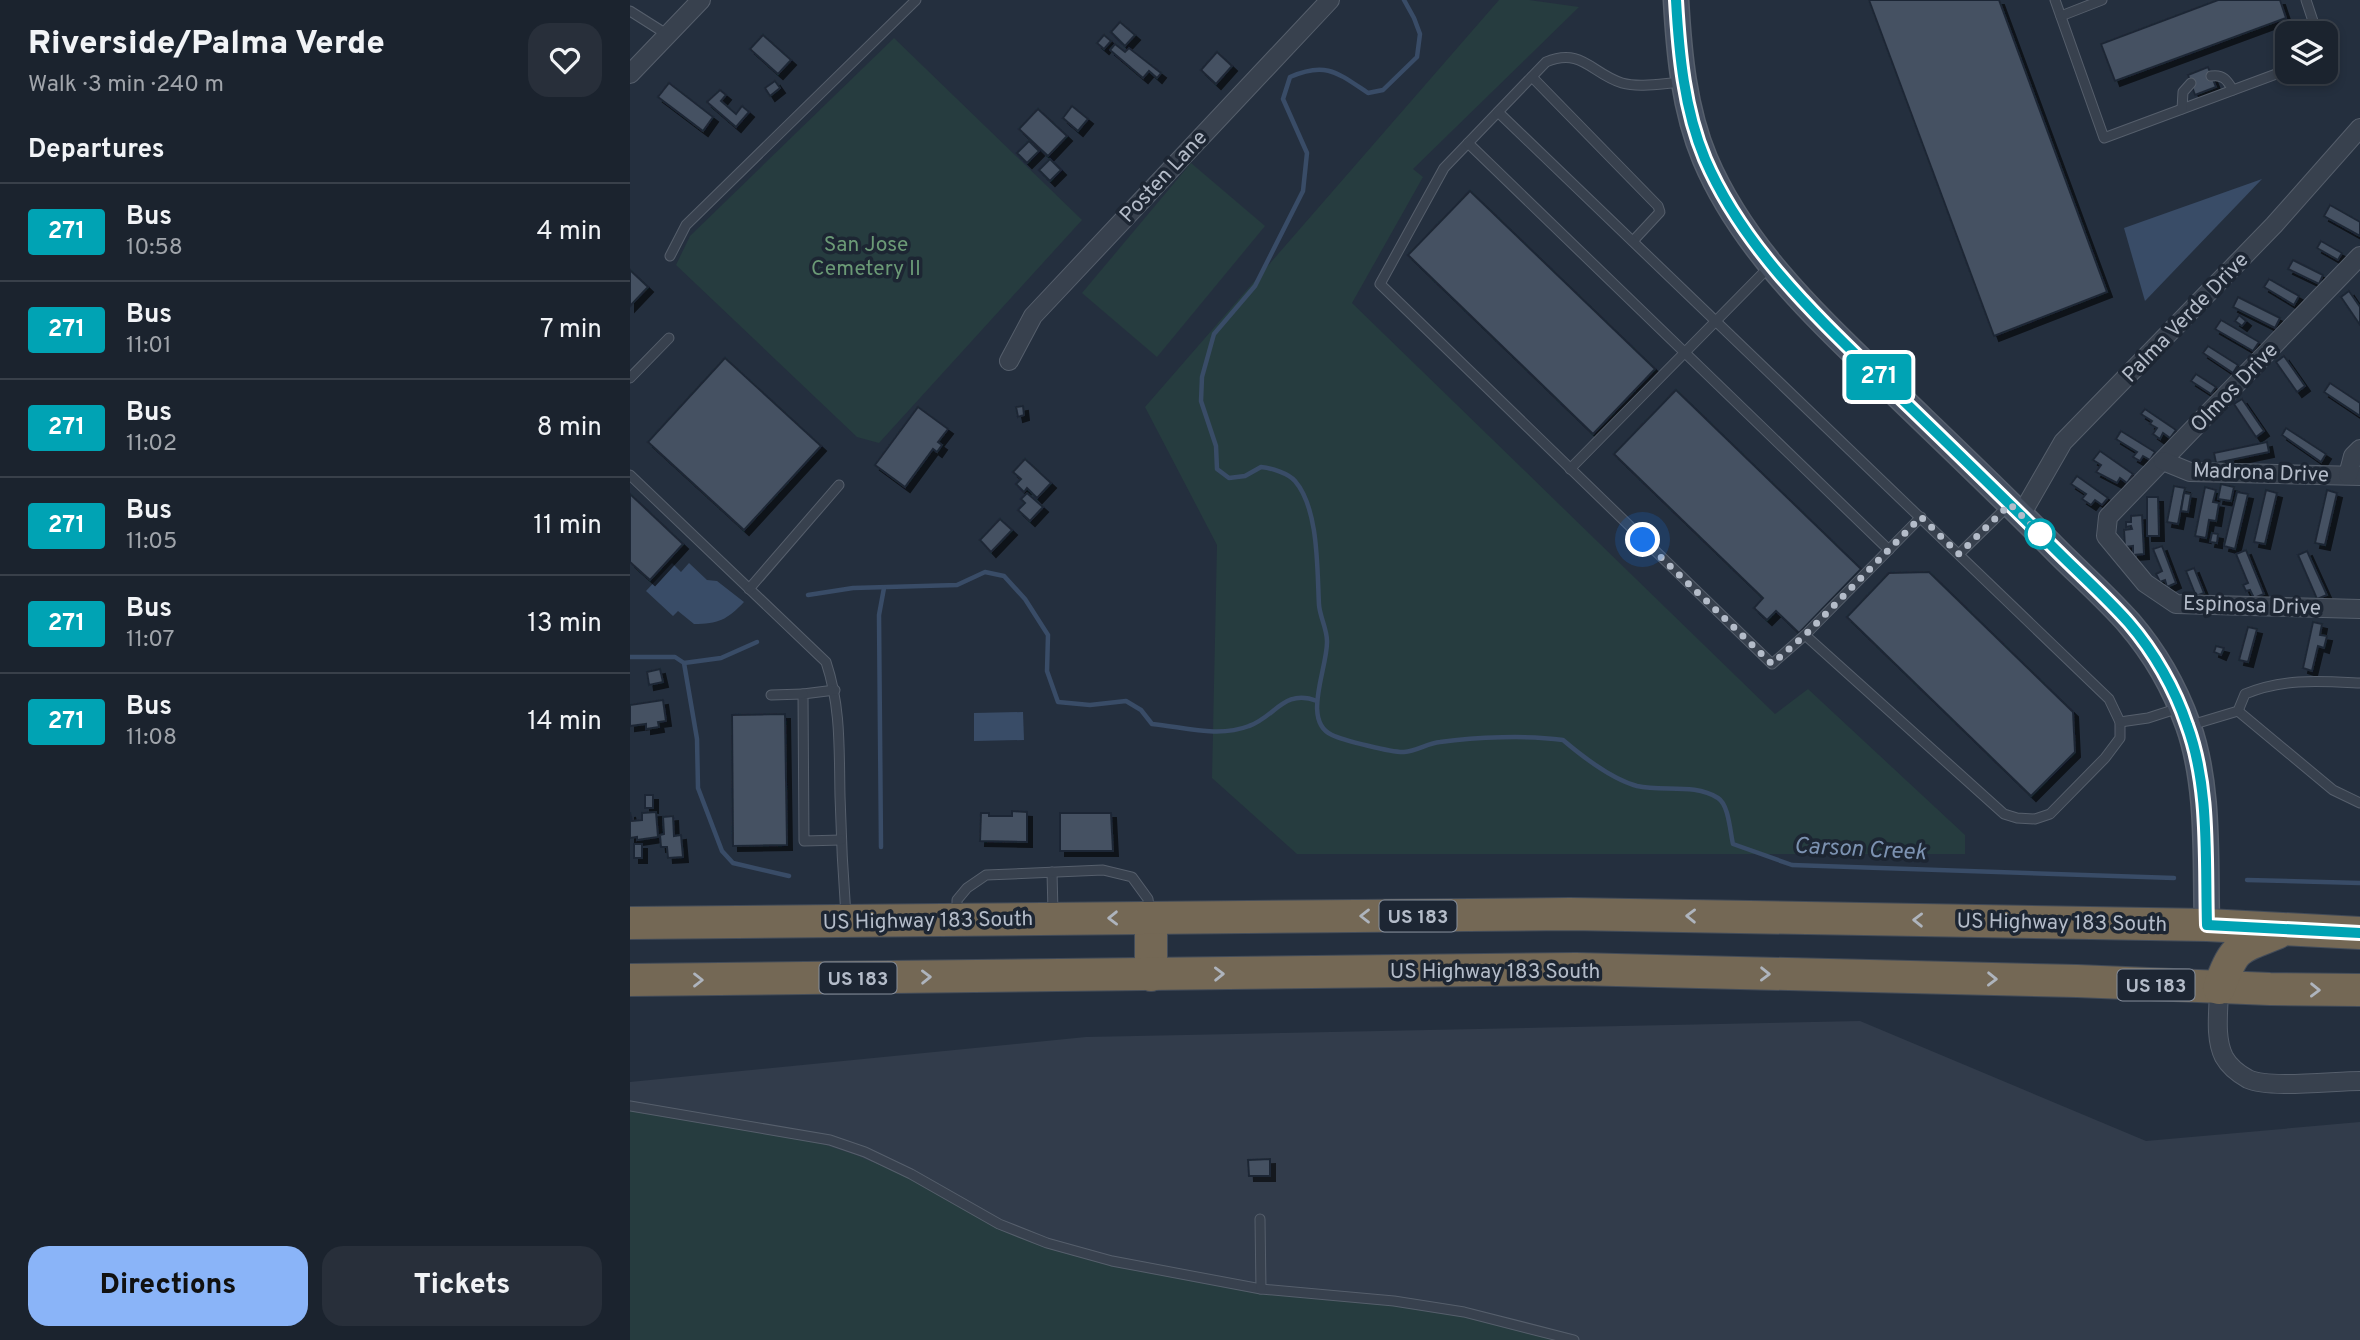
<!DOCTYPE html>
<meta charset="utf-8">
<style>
body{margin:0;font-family:Overpass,sans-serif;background:#282f3a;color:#f1f3f6;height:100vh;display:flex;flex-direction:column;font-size:26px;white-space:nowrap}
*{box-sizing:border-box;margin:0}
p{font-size:23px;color:#a0a4aa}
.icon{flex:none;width:38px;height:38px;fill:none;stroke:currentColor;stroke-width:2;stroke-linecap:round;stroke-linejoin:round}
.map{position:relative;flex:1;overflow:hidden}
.details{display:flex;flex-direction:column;background:#1b232e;width:630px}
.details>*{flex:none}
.badge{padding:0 14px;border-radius:5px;font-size:24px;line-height:46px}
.buttons{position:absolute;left:1645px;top:21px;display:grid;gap:14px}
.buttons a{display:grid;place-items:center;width:63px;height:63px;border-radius:14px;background:#1b232e;box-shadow:0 4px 10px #0003,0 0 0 2px #39404a;font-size:35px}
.you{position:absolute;width:35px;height:35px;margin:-18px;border:5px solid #fff;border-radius:50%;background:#1a73e8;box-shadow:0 0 0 10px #1a73e833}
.map>.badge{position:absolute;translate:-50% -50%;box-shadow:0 0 0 4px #fff}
h2{padding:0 28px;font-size:26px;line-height:63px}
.round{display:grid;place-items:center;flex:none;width:74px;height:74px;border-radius:21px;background:#282f3a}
.summary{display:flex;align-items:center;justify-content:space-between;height:119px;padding:0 28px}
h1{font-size:33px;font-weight:800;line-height:52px}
.action{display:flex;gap:14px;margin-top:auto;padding:14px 28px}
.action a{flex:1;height:80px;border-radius:21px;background:#8ab4f8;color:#111;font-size:28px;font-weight:800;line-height:80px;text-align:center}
.action a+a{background:#282f3a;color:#f1f3f6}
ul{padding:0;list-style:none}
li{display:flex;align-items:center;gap:21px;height:98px;padding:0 28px;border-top:2px solid #39404a}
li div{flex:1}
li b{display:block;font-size:26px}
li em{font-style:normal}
li .badge{min-width:77px;font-weight:700;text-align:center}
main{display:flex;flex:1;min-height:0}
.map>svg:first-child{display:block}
.airport{fill:#323c4b}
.green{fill:#263c3f}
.water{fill:#394c67}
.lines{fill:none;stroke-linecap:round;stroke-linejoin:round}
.stream{stroke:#394c67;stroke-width:4.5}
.building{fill:#455162;stroke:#1f2835;stroke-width:2;filter:url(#shadow)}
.lane-casing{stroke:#565f6c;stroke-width:11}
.street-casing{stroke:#565f6c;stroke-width:20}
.secondary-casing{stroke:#565f6c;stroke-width:27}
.highway-casing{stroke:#434c59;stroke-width:34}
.lane{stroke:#38414e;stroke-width:9}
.street{stroke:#38414e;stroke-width:18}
.secondary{stroke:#465061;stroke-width:24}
.highway{stroke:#746855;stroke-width:32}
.oneway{stroke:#aeb4bd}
.line-casing{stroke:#fff;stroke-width:16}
.line{stroke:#00a3b4;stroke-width:10}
.walk{stroke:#b4bcc9;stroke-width:7;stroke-dasharray:0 12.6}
.stop-dot{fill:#fff;stroke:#00a3b4;stroke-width:3.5}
.labels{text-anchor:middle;stroke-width:7;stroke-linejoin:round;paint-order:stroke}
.shield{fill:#1d2633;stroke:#878f9c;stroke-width:2}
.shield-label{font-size:19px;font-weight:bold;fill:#b4bcc9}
.street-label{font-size:21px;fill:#b4bcc9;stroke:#1d2633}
.park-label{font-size:21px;fill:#6b9a76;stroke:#1d2633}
.water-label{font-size:23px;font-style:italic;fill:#7c92b1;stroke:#1d2633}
</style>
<main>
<section class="details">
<div class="summary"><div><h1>Riverside/Palma Verde</h1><p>Walk · 3 min · 240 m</p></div><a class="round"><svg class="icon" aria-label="heart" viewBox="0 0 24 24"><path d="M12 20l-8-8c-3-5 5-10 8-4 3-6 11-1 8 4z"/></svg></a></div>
<h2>Departures</h2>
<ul>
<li><span class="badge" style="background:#00a3b4;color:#fff">271</span><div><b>Bus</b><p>10:58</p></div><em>4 min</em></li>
<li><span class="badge" style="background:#00a3b4;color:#fff">271</span><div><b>Bus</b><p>11:01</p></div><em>7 min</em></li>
<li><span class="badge" style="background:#00a3b4;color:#fff">271</span><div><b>Bus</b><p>11:02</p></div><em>8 min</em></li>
<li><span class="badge" style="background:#00a3b4;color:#fff">271</span><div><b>Bus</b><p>11:05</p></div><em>11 min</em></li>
<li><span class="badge" style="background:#00a3b4;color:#fff">271</span><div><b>Bus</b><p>11:07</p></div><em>13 min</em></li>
<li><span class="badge" style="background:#00a3b4;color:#fff">271</span><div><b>Bus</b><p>11:08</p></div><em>14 min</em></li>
</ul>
<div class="action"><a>Directions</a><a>Tickets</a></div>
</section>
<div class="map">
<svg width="1730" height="1340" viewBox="0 0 1730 1340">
<defs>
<filter id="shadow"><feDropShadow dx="5" dy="5" stdDeviation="0" flood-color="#0009"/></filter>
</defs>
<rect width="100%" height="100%" fill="#242f3e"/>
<!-- airport -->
<polygon class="airport" points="1230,1021 1516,1141 1730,1122 1730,1340 0,1340 0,1082 456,1037"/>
<!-- green -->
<g class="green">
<polygon points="869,0 899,0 949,7 783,169 793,177 722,303 1145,714 1178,689 1335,835 1335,854 667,854 582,778 587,545 515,407"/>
<polygon points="264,38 452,220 249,443 227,437 46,265 60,236"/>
<polygon points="561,163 635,226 527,357 452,293"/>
<polygon points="0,1110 177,1139 223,1154 279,1177 366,1228 416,1248 482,1266 628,1293 764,1305 834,1316 929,1340 0,1340"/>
</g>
<!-- water -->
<g class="water">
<polygon points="1632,179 1515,301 1494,228"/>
<path d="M42 563 51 572 59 563 77 580 87 581 114 602C97 620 88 624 64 624L48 611 43 616 16 591Z"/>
<polygon points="393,712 394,740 344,741 344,713"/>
</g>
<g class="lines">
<!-- stream -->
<g class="stream">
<path d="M774 0 784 18 790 34 787 57 753 90 738 93C708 73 696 61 660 77L653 99 677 153 673 191 625 286 584 334 572 377 571 401 586 446 587 469 599 478 615 476 631 467C641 468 658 473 665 481 689 509 687 569 689 605 690 617 697 629 697 641 698 667 671 721 702 735 712 740 764 753 774 752 787 751 798 743 810 742 846 737 898 735 933 740 953 757 981 779 1007 786 1033 792 1064 783 1088 798 1099 805 1100 832 1103 844L1162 865 1544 878"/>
<path d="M178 595 223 588 327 585 355 572 374 576 395 599 418 635 417 671 428 702 460 705 496 701 511 710 522 724C554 727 588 738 619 726 645 717 654 688 687 701"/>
<polyline points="0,657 45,657 54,663 67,739 68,788 92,851 103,863 159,876"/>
<polyline points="54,663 91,658 127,642"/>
<polyline points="251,847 249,615 254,588"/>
<polyline points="1617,880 1730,883"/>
</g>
</g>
<!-- building -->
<g class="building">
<polygon points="1239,0 1369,0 1477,292 1364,336"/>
<polygon points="1588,0 1650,0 1656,18 1485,81 1471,44"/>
<polygon points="490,22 505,35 495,46 481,32"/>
<polygon points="133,35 161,60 148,74 120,49"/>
<polygon points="474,35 481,41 474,49 467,43"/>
<polygon points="485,44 495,52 499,48 531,73 527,78 519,71 513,78 480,50"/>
<polygon points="587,52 602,66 586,84 571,70"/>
<polygon points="1578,67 1586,87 1565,95 1558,75"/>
<polygon points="145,81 150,88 140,96 135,88"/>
<polygon points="39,83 83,117 73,131 28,97"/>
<polygon points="90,90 96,95 91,101 106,114 112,106 119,112 106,127 77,102"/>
<polygon points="442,106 458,119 448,131 433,118"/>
<polygon points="408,109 437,136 418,156 389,129"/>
<polygon points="399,141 409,151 397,163 387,153"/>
<polygon points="420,159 431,170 420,181 409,170"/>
<polygon points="840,191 1025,369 963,434 778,255"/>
<polygon points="1700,205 1730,222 1730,236 1694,216"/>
<polygon points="1691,241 1712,253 1708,260 1687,248"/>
<polygon points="1663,260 1693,275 1689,284 1658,269"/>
<polygon points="0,270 18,287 0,306"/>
<polygon points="1639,279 1669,296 1664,305 1634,287"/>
<polygon points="1719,291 1730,307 1730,325 1711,297"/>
<polygon points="1608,297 1650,318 1645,328 1603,307"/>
<polygon points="1609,315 1616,321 1612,326 1605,321"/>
<polygon points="1591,320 1629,342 1623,351 1585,329"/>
<polygon points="1578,346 1608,365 1603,373 1573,353"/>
<polygon points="1654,356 1675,386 1667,392 1646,362"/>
<polygon points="95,358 191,446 114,530 18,442"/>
<polygon points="1566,374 1586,387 1581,394 1561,381"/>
<polygon points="1700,383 1730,403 1730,416 1694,392"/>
<polygon points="1046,390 1231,569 1169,633 1146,611 1137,620 1124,608 1133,598 984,454"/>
<polygon points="1612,399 1634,431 1626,437 1604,404"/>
<polygon points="393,406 394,415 388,417 386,407"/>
<polygon points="288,407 318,429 308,442 312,445 307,452 303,449 275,487 245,465"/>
<polygon points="1515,409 1546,430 1540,438 1533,433 1530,439 1523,434 1527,428 1520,424 1522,421 1511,414"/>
<polygon points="1656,428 1696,454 1691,462 1652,435"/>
<polygon points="1491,431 1525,452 1520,460 1513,456 1510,461 1503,457 1507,452 1486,439"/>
<polygon points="1637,442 1639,452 1586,463 1584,453"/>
<polygon points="1470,451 1503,474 1497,483 1490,478 1487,483 1466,472 1471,465 1463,460"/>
<polygon points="395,459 421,483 407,498 397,488 394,492 386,484 391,479 383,472"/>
<polygon points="1447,476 1478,498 1472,505 1465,500 1461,505 1452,499 1456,494 1441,484"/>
<polygon points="1591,484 1604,487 1601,501 1588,499"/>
<polygon points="1544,486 1555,488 1548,524 1537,522"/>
<polygon points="1575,487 1586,490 1583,502 1589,503 1586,521 1579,520 1576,538 1565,536"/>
<polygon points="1636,490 1647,493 1635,544 1624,542"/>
<polygon points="1697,490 1707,493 1695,545 1685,543"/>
<polygon points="1607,492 1618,494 1605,549 1594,546"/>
<polygon points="397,493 413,507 400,521 388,510 395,503 391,499"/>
<polygon points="1554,493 1561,494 1558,512 1551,511"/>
<polygon points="0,494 53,544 20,580 0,562"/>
<polygon points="1517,497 1528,497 1529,536 1517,536"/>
<polygon points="1512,515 1514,554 1503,555 1503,546 1495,547 1494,530 1502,529 1501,526 1496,527 1496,522 1501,522 1501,516"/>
<polygon points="370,519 382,530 361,552 350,540"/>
<polygon points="1582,533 1588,534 1587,543 1580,542"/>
<polygon points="1532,546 1546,583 1537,587 1535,580 1530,582 1526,574 1532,571 1523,549"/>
<polygon points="1616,550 1634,594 1624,598 1620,590 1616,591 1613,585 1618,583 1606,554"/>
<polygon points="1677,551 1697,595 1687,599 1668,555"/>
<polygon points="1564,568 1574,593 1566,596 1556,571"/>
<polygon points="1299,572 1443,712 1445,752 1401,796 1217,617 1259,573"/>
<polygon points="1683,622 1692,624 1690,635 1697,636 1694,648 1688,646 1682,671 1673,668"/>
<polygon points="1618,627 1627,629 1618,662 1609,660"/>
<polygon points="1586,646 1594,648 1591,655 1584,652"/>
<polygon points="30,669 33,682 19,685 17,672"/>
<polygon points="33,700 36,721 28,722 29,727 16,729 16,724 0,726 0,705"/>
<polygon points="155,714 157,845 103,846 102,715"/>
<rect x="15" y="795" width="8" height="13"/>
<polygon points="382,811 397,812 397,842 350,841 351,813 359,813 359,816 382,816"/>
<polygon points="0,812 2,821 12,820 12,813 26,812 28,837 7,840 7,837 0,838"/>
<polygon points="430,813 481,813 483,851 430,851"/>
<polygon points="43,816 44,836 51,835 53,857 38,858 37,847 31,847 30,835 34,834 33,817"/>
<rect x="4" y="844" width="8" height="14"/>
<polygon points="640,1159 640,1176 619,1176 618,1160"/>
</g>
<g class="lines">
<defs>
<g id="lane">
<polyline points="1425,0 1474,138 1657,70"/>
<polyline points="1676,0 1687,33"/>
<polyline points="0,11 38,35"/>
<polyline points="1431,16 1472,0"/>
<path d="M1581 76C1593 74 1597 80 1603 90"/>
<polyline points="902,77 1028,206 1030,212 1003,241"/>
<path d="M1053 82C1034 83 1010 88 992 83 962 74 952 47 916 62L814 168 750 284 1142 664 1175 635 1291 517"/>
<polyline points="1552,109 1553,92 1561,83"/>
<polyline points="868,112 1479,699 1490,722 1490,738 1475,758 1420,814 1405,819 1387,818 1374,814 1175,635"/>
<polyline points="838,143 1259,550"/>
<polyline points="40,256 56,225 286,0"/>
<polyline points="0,378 39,338"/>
<polyline points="940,469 1140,266"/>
<path d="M0 475 196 662C211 707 209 749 210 796 211 836 213 876 216 916"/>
<polyline points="1329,554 1378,506"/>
<polyline points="119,589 209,485"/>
<polyline points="205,690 173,694 174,841 211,840"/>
<polyline points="141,695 173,694"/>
<polyline points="1608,711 1703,790 1730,803"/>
<polyline points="1490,722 1518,718 1549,708"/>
<path d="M1558 726 1608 711 1615 694C1653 678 1690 681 1730 683"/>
<polyline points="422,872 423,912"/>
<polyline points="327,915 327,900 337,888 356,875 473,870 502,877 518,899 520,913"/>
<polyline points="0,1106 200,1140 235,1152 281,1174 369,1224 417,1243 482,1261 631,1289 764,1301 834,1312 944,1340"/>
<polyline points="630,1219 631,1289"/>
</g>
<g id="street">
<polyline points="0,74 71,0"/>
<polyline points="1730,256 1478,517 1476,536 1515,583 1546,604 1730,609"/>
<polyline points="379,361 403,316 700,0"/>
<polyline points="1533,461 1560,472 1730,476"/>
<polyline points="1718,475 1723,456 1730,449"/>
<polyline points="1391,515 1433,442 1644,225 1730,128"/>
<path d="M1589 988C1589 1009 1584 1037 1594 1057 1599 1066 1609 1074 1618 1079 1640 1089 1703 1081 1730 1081"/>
</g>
<path id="secondary" d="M1046 0C1049 53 1054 109 1075 159 1114 251 1190 320 1260 388 1316 442 1373 496 1428 552 1452 576 1477 598 1499 623 1524 652 1545 689 1558 725 1580 787 1575 860 1577 925"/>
<g id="highway">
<polyline points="521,918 521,975"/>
<polyline points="0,923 940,914 1577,925 1730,933"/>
<polyline points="0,980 946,969 1447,981 1640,989 1730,990"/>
<path d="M1589 988C1605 945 1607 949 1647 933"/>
</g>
</defs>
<!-- lane casing -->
<use href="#lane" class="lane-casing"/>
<!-- street casing -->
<use href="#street" class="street-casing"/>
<!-- secondary casing -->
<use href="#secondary" class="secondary-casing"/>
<!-- highway casing -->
<use href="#highway" class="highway-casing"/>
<!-- lane -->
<use href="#lane" class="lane"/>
<!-- street -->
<use href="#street" class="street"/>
<!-- secondary -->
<use href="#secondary" class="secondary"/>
<!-- highway -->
<use href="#highway" class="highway"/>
</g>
<!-- one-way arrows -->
<defs><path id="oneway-chevron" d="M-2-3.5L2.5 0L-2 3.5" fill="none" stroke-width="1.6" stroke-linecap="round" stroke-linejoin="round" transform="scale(1.75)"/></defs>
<g class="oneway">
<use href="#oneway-chevron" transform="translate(735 916) rotate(180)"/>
<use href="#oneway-chevron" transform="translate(1061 916) rotate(-179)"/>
<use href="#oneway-chevron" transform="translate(483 918) rotate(179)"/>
<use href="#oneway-chevron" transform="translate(1288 920) rotate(-179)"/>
<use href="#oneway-chevron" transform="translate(589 974) rotate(-1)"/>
<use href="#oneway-chevron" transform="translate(1135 974) rotate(1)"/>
<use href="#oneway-chevron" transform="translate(296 977) rotate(-1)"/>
<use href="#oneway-chevron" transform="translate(1362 979) rotate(1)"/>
<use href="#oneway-chevron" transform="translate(68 980)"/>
<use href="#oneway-chevron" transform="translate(1685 990) rotate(1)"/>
</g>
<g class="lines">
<defs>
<path id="line" d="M1046 0C1049 53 1054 109 1075 159 1113 247 1184 314 1252 380 1311 437 1370 494 1428 552 1452 576 1477 598 1499 623 1524 652 1545 689 1557 725 1580 787 1575 859 1577 925L1730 933"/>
</defs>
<!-- line casing -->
<use href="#line" class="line-casing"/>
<!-- line -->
<use href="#line" class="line"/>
<!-- walk -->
<polyline class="walk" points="1013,540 1142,664 1175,635 1291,517 1329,554 1380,504 1410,534"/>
</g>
<!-- markers -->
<circle class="stop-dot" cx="1410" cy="534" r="14"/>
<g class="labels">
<!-- shield labels -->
<g class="shield">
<rect x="749.5" y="900.5" width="77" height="31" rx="5"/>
<rect x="189.5" y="962.5" width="77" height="31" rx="5"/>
<rect x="1487.5" y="969.5" width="77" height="31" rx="5"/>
</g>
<g class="shield-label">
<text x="788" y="923">US 183</text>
<text x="228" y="985">US 183</text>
<text x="1526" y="992">US 183</text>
</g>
<!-- street labels -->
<g class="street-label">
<text transform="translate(533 176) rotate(-47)" y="7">Posten Lane</text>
<text transform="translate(1555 317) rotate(-46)" y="7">Palma Verde Drive</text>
<text transform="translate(1604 387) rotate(-46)" y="7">Olmos Drive</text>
<text transform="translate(1631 472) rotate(2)" y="7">Madrona Drive</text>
<text transform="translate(1622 605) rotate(2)" y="7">Espinosa Drive</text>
<text transform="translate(298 920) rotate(-1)" y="7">US Highway 183 South</text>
<text transform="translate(1432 922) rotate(1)" y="7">US Highway 183 South</text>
<text x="865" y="978">US Highway 183 South</text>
</g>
<!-- park labels -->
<g class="park-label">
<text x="236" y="251">San Jose<tspan x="236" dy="24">Cemetery II</tspan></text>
</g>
<!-- water labels -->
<g class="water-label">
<text transform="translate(1230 848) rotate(3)" y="8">Carson Creek</text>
</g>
</g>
</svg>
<div class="buttons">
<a><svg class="icon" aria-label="layers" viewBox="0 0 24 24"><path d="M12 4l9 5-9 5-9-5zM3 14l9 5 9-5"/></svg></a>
</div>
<div class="you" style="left:1013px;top:540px"></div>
<b class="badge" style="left:1249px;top:377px;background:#00a3b4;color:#fff">271</b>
</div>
</main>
